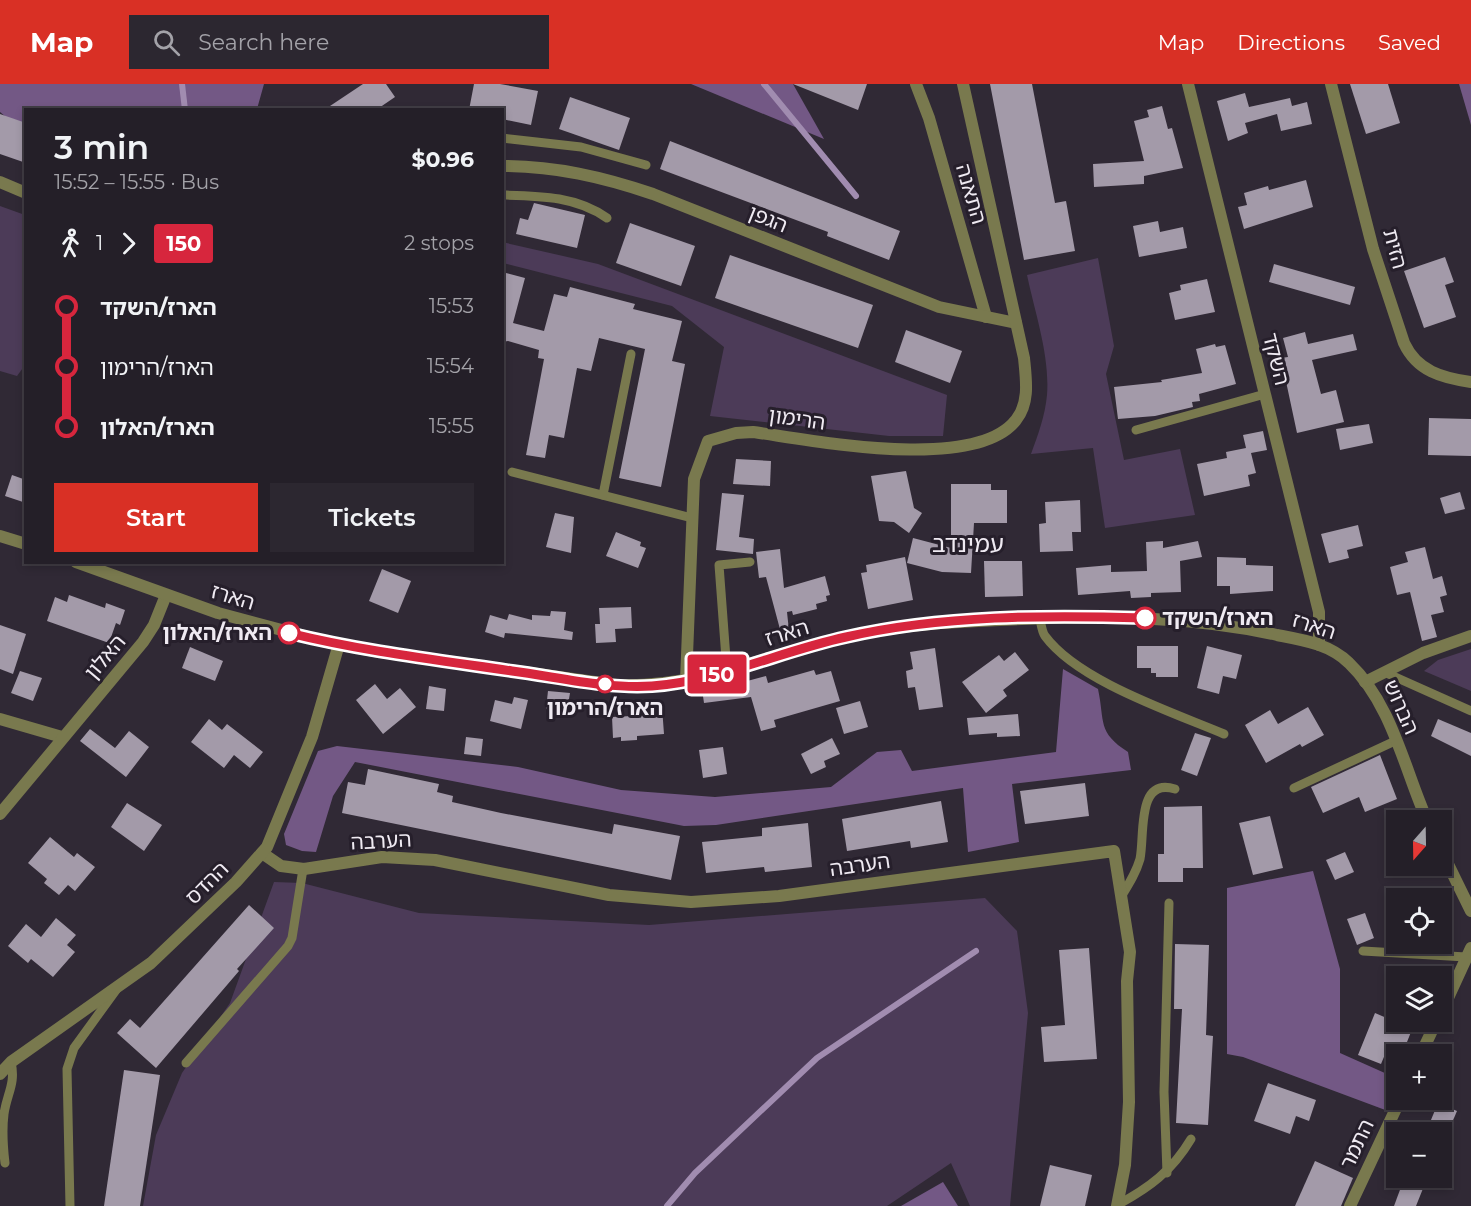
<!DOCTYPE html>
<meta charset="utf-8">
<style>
body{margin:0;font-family:Montserrat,"Noto Sans Hebrew",sans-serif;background:#2c2730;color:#f1f3f6;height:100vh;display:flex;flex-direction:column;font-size:22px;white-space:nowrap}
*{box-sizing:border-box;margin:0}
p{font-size:20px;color:#a3a2a8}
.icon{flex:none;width:33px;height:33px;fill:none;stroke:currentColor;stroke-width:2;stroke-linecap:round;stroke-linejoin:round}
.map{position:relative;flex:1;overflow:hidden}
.side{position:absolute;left:24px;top:24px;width:480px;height:456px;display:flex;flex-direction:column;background:#241f28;border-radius:0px;box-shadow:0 3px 9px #0003,0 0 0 2px #413d45}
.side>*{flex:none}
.badge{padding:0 12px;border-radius:4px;font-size:21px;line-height:39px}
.needle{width:39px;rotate:200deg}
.tools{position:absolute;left:1386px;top:726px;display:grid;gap:12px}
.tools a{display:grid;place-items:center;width:66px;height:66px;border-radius:0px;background:#241f28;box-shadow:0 3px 9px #0003,0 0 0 2px #413d45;font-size:30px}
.map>.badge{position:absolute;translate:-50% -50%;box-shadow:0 0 0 3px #fff}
.legs{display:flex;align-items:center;gap:9px;height:66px;padding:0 30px;font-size:20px}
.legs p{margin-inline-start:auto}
.summary{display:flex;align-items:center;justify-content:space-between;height:102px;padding:0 30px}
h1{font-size:33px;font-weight:600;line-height:45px}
.button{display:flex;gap:12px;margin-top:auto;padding:12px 30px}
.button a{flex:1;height:69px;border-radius:0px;background:#d93025;color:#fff;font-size:24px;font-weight:600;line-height:69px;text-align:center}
.button a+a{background:#2c2730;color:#f1f3f6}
ul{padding:0 30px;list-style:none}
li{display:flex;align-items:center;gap:21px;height:60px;font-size:22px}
li i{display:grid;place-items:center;width:9px;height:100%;margin:0 8px;background:currentColor}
li i::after{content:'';width:15px;height:15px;margin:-8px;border:4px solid;border-radius:50%;background:#241f28}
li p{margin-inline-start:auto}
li:first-child i{background:linear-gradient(#0000 50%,currentColor 0)}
li:last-child i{background:linear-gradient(currentColor 50%,#0000 0)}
header{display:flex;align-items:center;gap:36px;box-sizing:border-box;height:84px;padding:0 30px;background:#d93025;color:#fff}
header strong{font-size:28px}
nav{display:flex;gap:33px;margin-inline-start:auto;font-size:21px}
.search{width:420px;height:54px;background:#2c2730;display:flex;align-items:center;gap:15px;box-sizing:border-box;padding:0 21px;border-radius:0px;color:#a3a2a8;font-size:22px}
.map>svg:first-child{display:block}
.green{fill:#4c3b58}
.forest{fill:#735885}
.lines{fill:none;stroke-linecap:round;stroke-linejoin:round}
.stream{stroke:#a18cb0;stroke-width:6}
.building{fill:#a39aa9}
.service{stroke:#79794e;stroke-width:9}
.minor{stroke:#79794e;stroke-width:12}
.tertiary{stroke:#79794e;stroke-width:12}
.line-1-casing{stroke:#fff;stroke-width:14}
.line-1{stroke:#d7263d;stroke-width:9}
.stop-1-dot{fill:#fff;stroke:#d7263d;stroke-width:3}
.labels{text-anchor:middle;stroke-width:6;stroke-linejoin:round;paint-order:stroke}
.street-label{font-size:21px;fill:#efeaf2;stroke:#261f2b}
.stop-label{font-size:21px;font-weight:bold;fill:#efeaf2;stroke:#261f2b;text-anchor:start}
.quarter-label{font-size:24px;fill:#efeaf2;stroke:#261f2b}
</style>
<header>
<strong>Map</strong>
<div class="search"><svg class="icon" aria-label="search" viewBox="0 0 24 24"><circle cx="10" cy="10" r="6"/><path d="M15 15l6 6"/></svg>Search here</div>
<nav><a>Map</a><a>Directions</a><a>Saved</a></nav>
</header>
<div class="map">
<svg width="1471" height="1122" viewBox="0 0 1471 1122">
<rect width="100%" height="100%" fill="#302935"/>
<!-- green -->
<g class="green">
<polygon points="0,122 25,131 25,281 17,292 0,287"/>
<polygon points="502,158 598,180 947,311 943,352 889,352 710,332 724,263 672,222 503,179"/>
<path d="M1098 174 1114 262 1106 290 1124 376 1180 365 1195 431 1105 444 1093 364 1031 370C1038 351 1045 332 1047 311 1050 272 1035 229 1027 191Z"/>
<polygon points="1471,565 1471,607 1424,587 1438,576"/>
<polygon points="274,798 302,799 419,829 649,841 985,814 1017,847 1028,929 1010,1122 970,1122 951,1079 887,1122 143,1122 156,1051 182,989 230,919"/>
</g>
<!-- forest -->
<g class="forest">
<polygon points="0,0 264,0 257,25 26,26 25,49 0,28"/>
<polygon points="691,0 793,0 824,55"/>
<polygon points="1459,0 1471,0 1471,41"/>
<path d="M1063 585 1098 605C1105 638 1097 648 1128 668L1131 686 1012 700 1019 758 968 768 963 704 716 741 684 742 355 678 333 712 316 768 302 767 286 761 284 750 318 667 337 662 518 683 621 706 715 713 831 703 877 668 901 666 912 687 1056 668Z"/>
<polygon points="1313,787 1340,885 1340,969 1396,994 1396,1006 1388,1027 1243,973 1227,970 1227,804"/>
<polygon points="943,1098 958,1122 901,1122"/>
</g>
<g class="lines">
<!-- stream -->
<g class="stream">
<polyline points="182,0 185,26"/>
<polyline points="764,0 856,112"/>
<polyline points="667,1122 695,1089 817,974 976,867"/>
</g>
</g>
<!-- building -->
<g class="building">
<polygon points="363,0 386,0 395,13 376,26 324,26"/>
<polygon points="474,0 500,0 538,7 531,41 502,35 502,26 469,26"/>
<polygon points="793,0 867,0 858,26"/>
<polygon points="990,0 1032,0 1055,119 1066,117 1075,167 1024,176"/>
<polygon points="1350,0 1388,0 1400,39 1366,50"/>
<polygon points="1245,9 1249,23 1290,14 1292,22 1307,18 1312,40 1281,47 1277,30 1245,39 1248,49 1228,57 1217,17"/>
<polygon points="570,13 630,34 619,66 559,45"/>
<polygon points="1162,22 1168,45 1172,44 1183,84 1144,92 1144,100 1094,103 1093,80 1144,77 1134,37 1149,33 1147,26"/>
<polygon points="0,30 26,39 26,79 0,70"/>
<polygon points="670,57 900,147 889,176 827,152 828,148 660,85"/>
<polygon points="1306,96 1313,123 1244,145 1238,123 1247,121 1244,109 1268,102 1269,106"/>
<polygon points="534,119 585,131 577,164 516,150 520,134 528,136"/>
<polygon points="1158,137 1160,148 1183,143 1187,164 1139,173 1133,142"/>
<polygon points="630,139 695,162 681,202 616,179"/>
<polygon points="730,171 873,221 858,264 715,214"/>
<polygon points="1445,173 1454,198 1445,201 1456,233 1424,244 1404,187"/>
<polygon points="1274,180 1355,203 1350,221 1269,198"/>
<polygon points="502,188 525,194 513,239 544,247 554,210 567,213 570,203 635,220 633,225 682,237 672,277 685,280 661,403 619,394 645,265 599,254 591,287 577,284 564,354 549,351 545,374 526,371 544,275 538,274 539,266 508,257 502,258"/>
<polygon points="1207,195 1215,228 1175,236 1169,209 1181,206 1180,201"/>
<polygon points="906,246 962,267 950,299 895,278"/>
<polygon points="1305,248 1308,260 1353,250 1357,266 1312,276 1321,310 1336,306 1344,338 1297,349 1281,274 1288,273 1283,254"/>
<polygon points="1215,260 1216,263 1225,261 1236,300 1199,310 1200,317 1192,318 1193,323 1155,332 1118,335 1114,303 1162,298 1161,296 1202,289 1196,265"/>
<polygon points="1429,334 1471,335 1471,372 1428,371"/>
<polygon points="1369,340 1373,359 1340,366 1336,345"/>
<polygon points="1263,347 1267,366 1251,369 1256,389 1248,391 1250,402 1204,412 1197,380 1227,374 1226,368 1246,364 1243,351"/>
<polygon points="736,375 771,377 770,402 733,400"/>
<polygon points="906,387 914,424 922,429 909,449 894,438 879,437 871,392"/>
<polygon points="12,391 26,396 26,419 5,412"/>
<polygon points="951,400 991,400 991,406 1007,406 1007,439 974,439 971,489 942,488 907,479 913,454 951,464"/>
<polygon points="1460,408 1465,425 1445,430 1440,414"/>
<polygon points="722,409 744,411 739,453 754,455 753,470 716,466"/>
<polygon points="1080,416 1081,448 1072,448 1073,467 1040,468 1039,440 1046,439 1045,418"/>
<polygon points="555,429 574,433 571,469 546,463"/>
<polygon points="1358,441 1363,462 1347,466 1349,474 1329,479 1321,450"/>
<polygon points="616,448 641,458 640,462 646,464 638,484 606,472"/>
<polygon points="1163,457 1163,464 1198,457 1202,473 1180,477 1181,508 1151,509 1151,513 1131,514 1130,507 1078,511 1076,484 1111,481 1111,488 1147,487 1146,458"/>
<polygon points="1425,463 1433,495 1442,492 1447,511 1440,513 1444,528 1431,531 1437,553 1422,557 1410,508 1397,511 1390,483 1408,478 1405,468"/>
<polygon points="780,465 784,504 825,492 830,511 826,512 827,517 816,520 817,525 793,531 792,527 787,528 789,547 781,549 766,493 759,494 756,468"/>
<polygon points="905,473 913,516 868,525 861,489 867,488 866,481"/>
<polygon points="1217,473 1246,474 1246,481 1273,482 1273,507 1230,510 1230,502 1217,502"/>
<polygon points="984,477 1022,477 1023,512 985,513"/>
<polygon points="382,485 411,497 398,529 369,517"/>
<polygon points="69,511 105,524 106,519 125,526 120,541 116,539 109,559 47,537 55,513 67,518"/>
<polygon points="631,523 632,544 615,545 616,558 596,559 595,540 600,540 599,524"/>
<polygon points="551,527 566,528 564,546 573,548 572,556 505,549 504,554 485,548 490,531 507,536 509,530 532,536 532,531 550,532"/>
<polygon points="0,541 26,550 13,590 0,585"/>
<polygon points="1137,562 1178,562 1178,593 1156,593 1156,589 1151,589 1151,584 1137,584"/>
<polygon points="1207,562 1242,571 1236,595 1223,592 1219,610 1197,604"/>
<polygon points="190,563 223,577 215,597 182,584"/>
<polygon points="935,564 943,623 919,626 915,603 908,604 906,587 913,585 910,568"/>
<polygon points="1015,568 1029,586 1003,606 1007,612 986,629 962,598 999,571 1004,577"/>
<polygon points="814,586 816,591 831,587 840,617 774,636 776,643 761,647 751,613 704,619 702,605 720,602 720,598 735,595 736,600 766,592 768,599"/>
<polygon points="20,587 42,594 33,617 11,609"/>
<polygon points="375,600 387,615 400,604 416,623 383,650 356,616"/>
<polygon points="429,602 446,605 444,627 426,625"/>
<polygon points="548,607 570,609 567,627 546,625"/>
<polygon points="514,613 528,616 521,645 490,637 495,616 512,620"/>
<polygon points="860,617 868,643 844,650 836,624"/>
<polygon points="662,623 664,650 637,652 637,656 621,657 621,653 613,654 612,633 632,632 631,624"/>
<polygon points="1308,623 1324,651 1302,663 1300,660 1266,679 1245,641 1270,626 1278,640"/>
<polygon points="1018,630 1020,652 997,653 997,649 969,651 967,634"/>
<polygon points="209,635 222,646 227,640 263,668 250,684 234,671 224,684 191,658"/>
<polygon points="1438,635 1471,649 1471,672 1431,652"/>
<polygon points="90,645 115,664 129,647 149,663 126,693 80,657"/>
<polygon points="1195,649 1211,654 1197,692 1181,686"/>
<polygon points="466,653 483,655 481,672 464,670"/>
<polygon points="832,654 840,670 824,677 826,683 811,690 801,670"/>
<polygon points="723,663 727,690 703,694 699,666"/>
<polygon points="1380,671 1397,715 1365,728 1359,713 1323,729 1311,703"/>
<polygon points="368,685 439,700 437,708 453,712 452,718 501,729 612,750 614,740 680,752 671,796 342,729 348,698 365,701"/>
<polygon points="1085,699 1089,732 1025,740 1020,707"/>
<polygon points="941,717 948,758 911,764 910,757 847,767 842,735"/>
<polygon points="127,719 162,741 144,767 111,743"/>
<polygon points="1202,722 1203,784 1183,784 1183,798 1158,798 1158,770 1164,770 1164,723"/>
<polygon points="1270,732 1283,784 1253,791 1239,739"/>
<polygon points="808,739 812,783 765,788 764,783 706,789 702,758 762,752 762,744"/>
<polygon points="50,753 74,773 77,769 95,783 75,807 68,801 59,811 44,799 47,795 28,779"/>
<polygon points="1345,768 1354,788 1335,796 1326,776"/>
<polygon points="249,821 274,844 237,885 239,887 156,984 117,949 130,935 140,944"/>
<polygon points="1365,829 1374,854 1357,861 1347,835"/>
<polygon points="56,834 76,851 67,861 75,868 53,893 31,875 28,879 8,862 26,840 41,853"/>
<polygon points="1175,860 1209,861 1206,951 1213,952 1208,1041 1176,1039 1182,925 1174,925"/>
<polygon points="1089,864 1097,975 1044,978 1041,943 1065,941 1059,866"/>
<polygon points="1375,929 1396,938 1415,938 1403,968 1395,965 1393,971 1386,968 1381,980 1358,971"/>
<polygon points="124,986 160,991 140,1122 104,1122"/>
<polygon points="1268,999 1316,1016 1309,1037 1296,1032 1290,1050 1254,1037"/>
<polygon points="1438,1019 1457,1027 1448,1048 1426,1048"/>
<polygon points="1315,1077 1353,1094 1341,1122 1295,1122"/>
<polygon points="1050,1081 1092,1091 1085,1122 1040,1122"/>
<polygon points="1404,1095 1424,1102 1416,1122 1394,1122"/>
</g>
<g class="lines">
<!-- service -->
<g class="service">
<polyline points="502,54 581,63 646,81"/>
<path d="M502 111C540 112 576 112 607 134"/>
<polyline points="1136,346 1265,310"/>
<polyline points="512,388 692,434"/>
<polyline points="603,411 631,270"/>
<path d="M1040 535C1041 540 1042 548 1045 552 1078 597 1172 628 1224 650"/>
<polyline points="727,588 719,481 750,478"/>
<polyline points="1384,588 1471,627"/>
<polyline points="1294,704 1395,657"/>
<path d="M1121 813C1129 800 1136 789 1140 775 1145 751 1136 693 1175 705"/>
<polyline points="1363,867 1466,873"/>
<polyline points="186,979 288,862 292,854 303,785"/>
<path d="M5 1079C3 1062 2 1046 4 1030 7 1009 16 1000 11 978"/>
<polyline points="1167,1089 1164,1008 1169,819"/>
<path d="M1117 1121C1149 1104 1172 1087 1191 1055"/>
<polyline points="70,1122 67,985 74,964 116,906"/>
</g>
<!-- minor -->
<g class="minor">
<polyline points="916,0 929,34 986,233"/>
<polyline points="1188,0 1319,528 1319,561"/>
<path d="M1331 0 1373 165 1404 259C1417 287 1442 294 1471 298"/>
<path d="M502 82C555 82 603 93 653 110L939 223 1016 239"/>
<polyline points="0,98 26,109"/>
<path d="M686 597 694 395 708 357 736 349 753 348C812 356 975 389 1016 336 1030 319 1026 295 1024 274L963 0"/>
<polyline points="0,635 62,653"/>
<polyline points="0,730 143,558 154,541 166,511"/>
<polyline points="262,769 281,782 304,785 382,773 435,776 609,811 691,818 779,812 1114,767 1130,868 1127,897 1129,1018 1125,1081 1117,1122"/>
<polyline points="1442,927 1471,864"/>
<polyline points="1421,970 1436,938"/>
<polyline points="0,990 11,978 151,879 236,798 267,763 312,653 339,560"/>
<polyline points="1350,1122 1400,1016"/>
</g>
<!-- tertiary -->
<g class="tertiary">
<polyline points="0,452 26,460"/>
<path d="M76 478 218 529 323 557 374 567 616 601C702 605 777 566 860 550 914 539 968 537 1022 535 1108 532 1192 532 1277 551 1303 556 1330 560 1349 579 1392 620 1404 684 1427 736"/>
<polyline points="1365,598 1423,569 1471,552"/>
<polyline points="1442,768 1471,827"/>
</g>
</g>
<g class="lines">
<defs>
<path id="line-1" d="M289 549C362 567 437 576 512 587 558 593 606 605 652 602 719 597 781 567 846 553 942 531 1047 531 1145 534"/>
</defs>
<!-- line-1 casing -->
<use href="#line-1" class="line-1-casing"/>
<!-- line-1 -->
<use href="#line-1" class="line-1"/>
</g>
<!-- markers -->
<g class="stop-1-dot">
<circle cx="1145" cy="534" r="10"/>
<circle cx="289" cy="549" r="10"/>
<circle cx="605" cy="600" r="8"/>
</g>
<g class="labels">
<!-- street labels -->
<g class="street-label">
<text transform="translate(971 110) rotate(74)" y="7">התאנה</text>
<text transform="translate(768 135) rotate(22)" y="7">הגפן</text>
<text transform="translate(1395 165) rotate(75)" y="7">הזית</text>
<text transform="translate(1276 275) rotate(76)" y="7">השקד</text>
<text transform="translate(797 335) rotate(8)" y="7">הרימון</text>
<text transform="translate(233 513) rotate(17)" y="7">הארז</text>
<text transform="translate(1314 542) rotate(18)" y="7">הארז</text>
<text transform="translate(787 549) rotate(-17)" y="7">הארז</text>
<text transform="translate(105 573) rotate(-50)" y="7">האלון</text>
<text transform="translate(1401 623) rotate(66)" y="7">הברוש</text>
<text transform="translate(381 757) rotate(-3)" y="7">הערבה</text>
<text transform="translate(860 781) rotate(-8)" y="7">הערבה</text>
<text transform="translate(207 799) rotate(-45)" y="7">ההדס</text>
<text transform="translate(1357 1060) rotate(-65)" y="7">התמר</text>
</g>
<!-- stop labels -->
<g class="stop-label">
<text x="1162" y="541">הארז/השקד</text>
<text x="272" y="556" text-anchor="end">הארז/האלון</text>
<text x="605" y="631" text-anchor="middle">הארז/הרימון</text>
</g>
<!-- quarter labels -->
<g class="quarter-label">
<text x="968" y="468">עמינדב</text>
</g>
</g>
</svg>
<div class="tools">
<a><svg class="needle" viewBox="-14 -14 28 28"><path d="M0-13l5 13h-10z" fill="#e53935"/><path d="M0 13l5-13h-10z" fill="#a3a2a8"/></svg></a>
<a><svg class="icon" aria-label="locate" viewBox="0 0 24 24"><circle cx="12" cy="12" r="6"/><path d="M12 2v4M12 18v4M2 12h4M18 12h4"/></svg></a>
<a><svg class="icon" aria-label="layers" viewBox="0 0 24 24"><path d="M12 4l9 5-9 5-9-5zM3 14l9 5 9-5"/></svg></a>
<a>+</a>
<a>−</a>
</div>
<b class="badge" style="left:717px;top:590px;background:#d7263d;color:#fff">150</b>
<section class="side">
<div class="summary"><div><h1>3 min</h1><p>15:52 – 15:55 · Bus</p></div><b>$0.96</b></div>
<div class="legs"><svg class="icon" aria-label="walk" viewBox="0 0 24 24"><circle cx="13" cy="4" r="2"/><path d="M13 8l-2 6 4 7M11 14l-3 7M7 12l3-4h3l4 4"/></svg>1<svg class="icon" aria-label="forward" viewBox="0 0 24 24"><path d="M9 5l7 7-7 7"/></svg><b class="badge" style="background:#d7263d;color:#fff">150</b><p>2 stops</p></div>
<ul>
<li><i style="color:#d7263d"></i><b>הארז/השקד</b><p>15:53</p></li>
<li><i style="color:#d7263d"></i><span>הארז/הרימון</span><p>15:54</p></li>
<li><i style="color:#d7263d"></i><b>הארז/האלון</b><p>15:55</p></li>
</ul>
<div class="button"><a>Start</a><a>Tickets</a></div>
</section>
</div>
